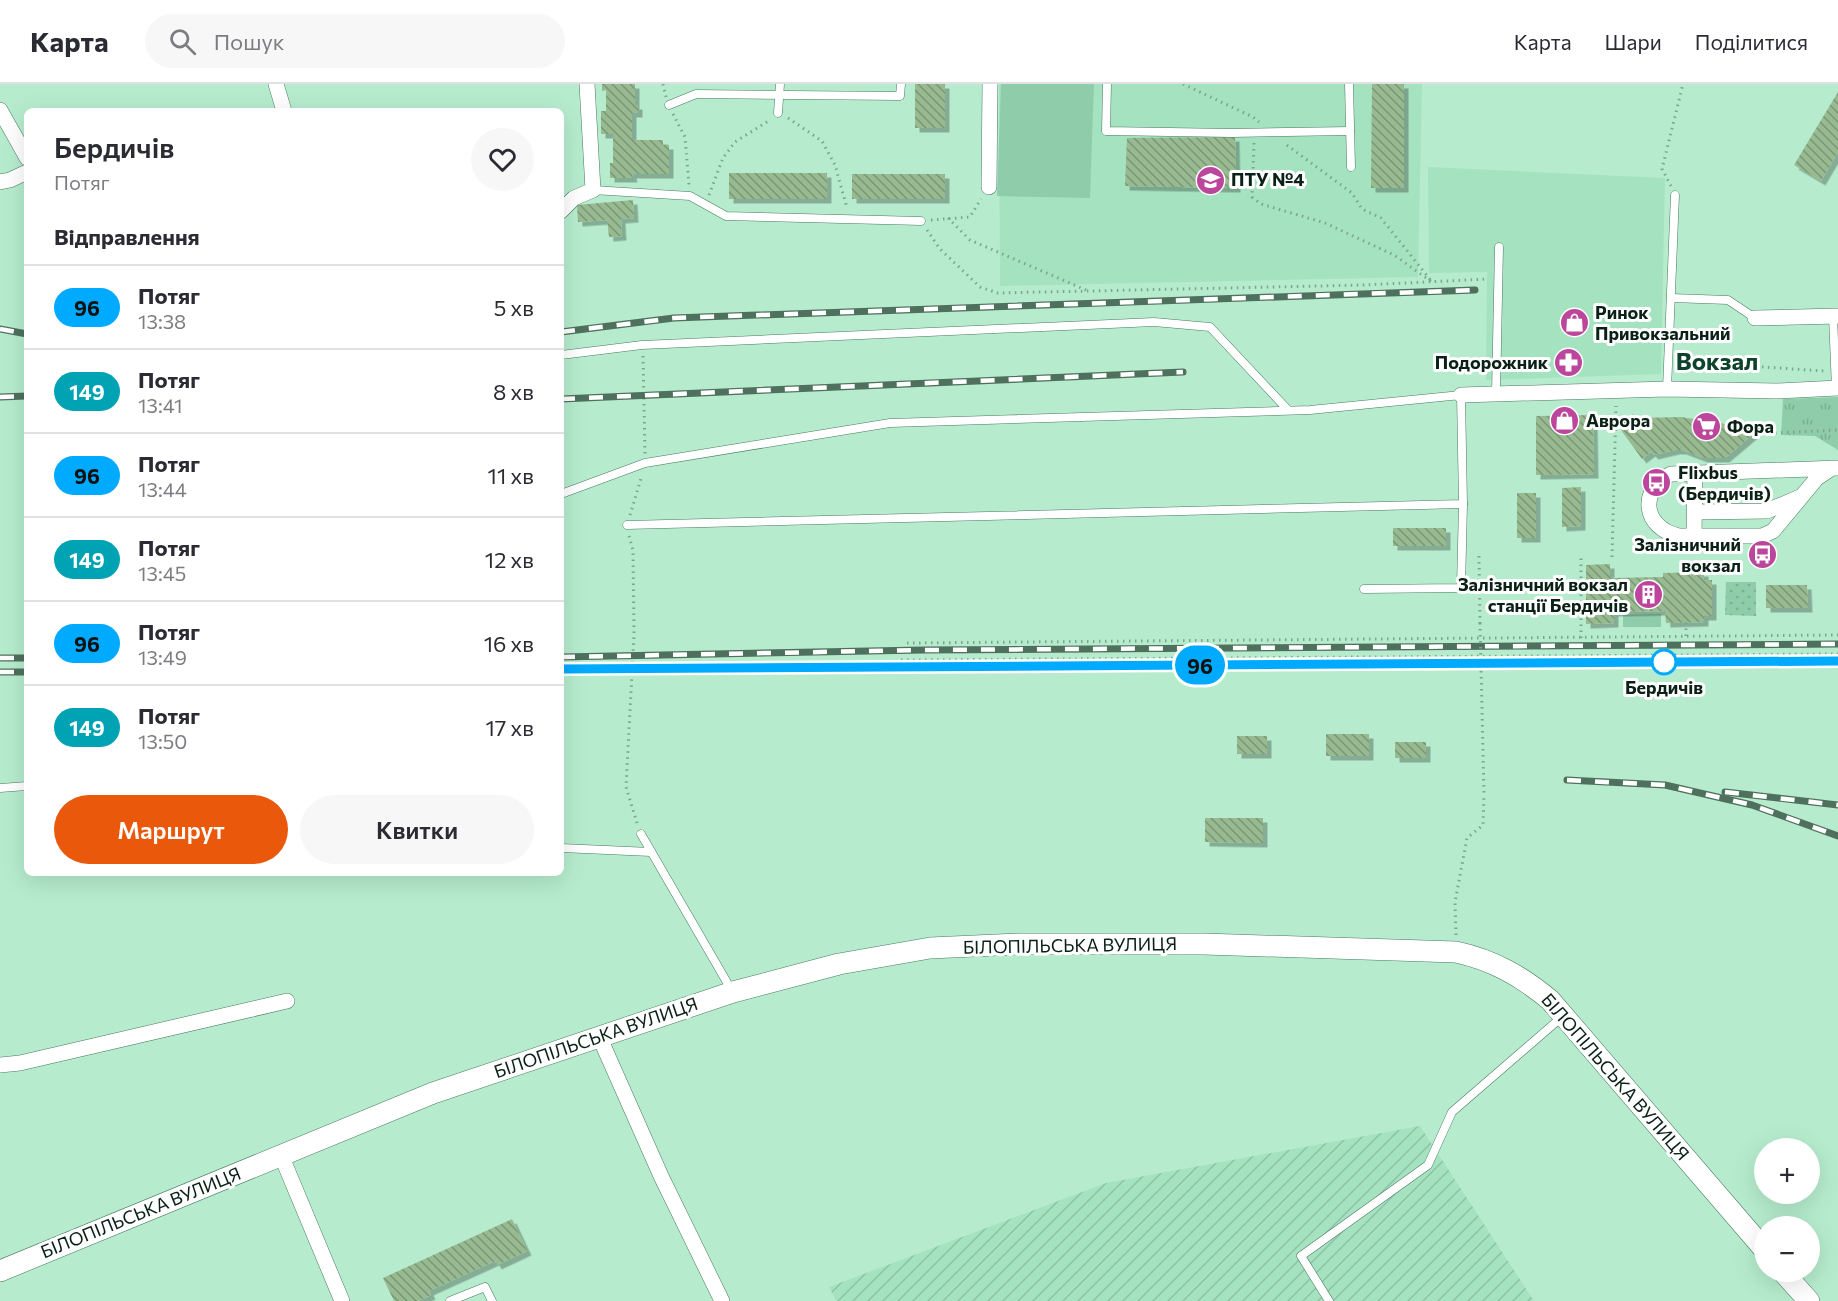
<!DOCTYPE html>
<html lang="uk">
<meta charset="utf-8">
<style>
body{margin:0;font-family:Commissioner,sans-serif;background:#f7f7f7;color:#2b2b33;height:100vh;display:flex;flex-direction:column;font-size:22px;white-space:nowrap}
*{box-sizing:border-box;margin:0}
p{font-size:20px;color:#7c7c81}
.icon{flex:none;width:33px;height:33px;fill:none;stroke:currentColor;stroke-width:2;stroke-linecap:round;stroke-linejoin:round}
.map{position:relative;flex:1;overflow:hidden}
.details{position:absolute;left:24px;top:24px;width:540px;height:768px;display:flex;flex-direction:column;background:#fff;border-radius:9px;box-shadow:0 6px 24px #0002}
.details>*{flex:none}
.badge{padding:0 12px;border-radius:20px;font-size:21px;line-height:39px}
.buttons{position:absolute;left:1754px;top:1054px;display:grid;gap:12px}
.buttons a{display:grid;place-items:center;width:66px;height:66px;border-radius:50%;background:#fff;box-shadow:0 6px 24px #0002;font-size:30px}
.map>.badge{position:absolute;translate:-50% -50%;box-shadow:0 0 0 3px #fff}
h2{padding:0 30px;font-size:22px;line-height:54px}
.round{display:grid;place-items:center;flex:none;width:63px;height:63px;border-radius:32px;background:#f7f7f7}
.head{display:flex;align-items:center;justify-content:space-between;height:102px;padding:0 30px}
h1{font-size:28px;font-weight:600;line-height:45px}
.button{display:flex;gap:12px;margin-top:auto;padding:12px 30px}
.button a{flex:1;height:69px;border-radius:36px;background:#ea580c;color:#fff;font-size:24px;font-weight:600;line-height:69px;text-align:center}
.button a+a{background:#f7f7f7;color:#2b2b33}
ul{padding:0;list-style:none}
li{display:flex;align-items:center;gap:18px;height:84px;padding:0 30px;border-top:2px solid #e1e1e2}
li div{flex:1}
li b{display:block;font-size:22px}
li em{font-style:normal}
li .badge{min-width:66px;font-weight:700;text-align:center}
header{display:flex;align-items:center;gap:36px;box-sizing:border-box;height:84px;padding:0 30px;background:#fff;border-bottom:2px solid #e1e1e2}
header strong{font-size:28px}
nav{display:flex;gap:33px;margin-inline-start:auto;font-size:21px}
.search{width:420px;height:54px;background:#f7f7f7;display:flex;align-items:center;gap:15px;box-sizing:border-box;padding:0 21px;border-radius:33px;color:#7c7c81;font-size:22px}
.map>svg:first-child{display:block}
.built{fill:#a5e2c0}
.industrial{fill:url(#industrial-furrows)}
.grass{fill:#8fccaa}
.park{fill:url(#park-tufts)}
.garden{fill:url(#garden-dots)}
.building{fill:url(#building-back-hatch);filter:url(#shadow)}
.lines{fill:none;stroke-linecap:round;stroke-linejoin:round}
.service-casing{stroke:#487a60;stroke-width:9}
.minor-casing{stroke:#487a60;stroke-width:16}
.secondary-casing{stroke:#487a60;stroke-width:22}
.path{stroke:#7ba68e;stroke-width:3;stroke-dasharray:1.5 4.5;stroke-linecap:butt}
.service{stroke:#fff;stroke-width:8}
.minor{stroke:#fff;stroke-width:15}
.secondary{stroke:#fff;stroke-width:21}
.rail-casing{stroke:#4e705d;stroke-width:7}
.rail{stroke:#fefefe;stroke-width:4.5;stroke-dasharray:14;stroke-linecap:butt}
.path-bridge{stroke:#7ba68e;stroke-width:3;stroke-dasharray:1.5 4.5;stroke-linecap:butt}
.line-casing{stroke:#fff;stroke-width:14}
.line{stroke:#0af;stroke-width:9}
.stop-dot{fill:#fff;stroke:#0af;stroke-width:3}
.labels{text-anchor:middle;stroke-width:6;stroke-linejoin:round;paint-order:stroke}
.poi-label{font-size:18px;font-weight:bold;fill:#0b2016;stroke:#fefefe;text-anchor:start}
.stop-label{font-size:18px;font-weight:bold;fill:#0b2016;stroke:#fefefe}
.street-label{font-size:18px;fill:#0b2016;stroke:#fefefe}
.district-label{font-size:24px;font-weight:bold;fill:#0d432b;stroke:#fefefe}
</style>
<header>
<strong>Карта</strong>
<div class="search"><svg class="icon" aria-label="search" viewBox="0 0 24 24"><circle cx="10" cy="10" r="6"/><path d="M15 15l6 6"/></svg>Пошук</div>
<nav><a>Карта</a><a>Шари</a><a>Поділитися</a></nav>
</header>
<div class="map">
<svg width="1838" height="1217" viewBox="0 0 1838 1217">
<defs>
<pattern id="industrial-furrows" width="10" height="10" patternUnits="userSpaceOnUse" patternTransform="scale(1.5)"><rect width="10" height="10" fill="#a5e2c0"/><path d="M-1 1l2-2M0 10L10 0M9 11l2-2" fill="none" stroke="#8dc2a4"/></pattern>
<pattern id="park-tufts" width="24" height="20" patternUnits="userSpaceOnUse" patternTransform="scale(1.5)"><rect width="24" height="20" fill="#8fccaa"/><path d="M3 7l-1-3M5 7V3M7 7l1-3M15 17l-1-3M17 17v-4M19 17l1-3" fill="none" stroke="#7aaf92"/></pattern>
<pattern id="garden-dots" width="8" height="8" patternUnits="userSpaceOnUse" patternTransform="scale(1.5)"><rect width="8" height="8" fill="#8fccaa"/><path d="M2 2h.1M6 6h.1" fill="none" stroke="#7aaf92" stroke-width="1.8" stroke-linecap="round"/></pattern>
<pattern id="building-back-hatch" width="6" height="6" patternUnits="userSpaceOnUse" patternTransform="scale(1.5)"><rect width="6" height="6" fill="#98ba90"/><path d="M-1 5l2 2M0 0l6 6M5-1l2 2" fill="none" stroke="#7a9775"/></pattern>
<filter id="shadow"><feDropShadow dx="4.5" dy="4.5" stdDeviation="0" flood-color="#0004"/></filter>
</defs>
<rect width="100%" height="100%" fill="#b6eccd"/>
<!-- built -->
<g class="built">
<polygon points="999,0 1422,0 1418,193 1000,202"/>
<polygon points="1428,83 1665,94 1661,290 1486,296 1487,188 1429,189"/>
</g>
<!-- industrial -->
<polygon class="industrial" points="1420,1042 1534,1217 836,1217 829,1203 1106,1099"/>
<!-- grass -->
<g class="grass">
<polygon points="1001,0 1094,0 1090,114 997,112"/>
<polygon points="1661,530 1661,543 1623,543 1623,531"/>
</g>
<!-- park -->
<polygon class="park" points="1838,313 1838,366 1815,352 1781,351 1783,315"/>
<!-- garden -->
<polygon class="garden" points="1726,498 1756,498 1756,532 1725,531"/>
<!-- building -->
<g class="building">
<polygon points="602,0 635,0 635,21 638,21 638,29 632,29 632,56 663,56 663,61 669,61 669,90 632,90 633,94 610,94 610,79 613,79 613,50 601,50 601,27 606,27 606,6 602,7"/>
<rect x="915" y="0" width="30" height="44"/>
<polygon points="1372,0 1404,0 1404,104 1371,104"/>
<polygon points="1838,8 1838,68 1821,97 1794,81"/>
<polygon points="1235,53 1236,104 1125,102 1127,54"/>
<rect x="729" y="89" width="98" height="26"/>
<rect x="852" y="90" width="93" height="25"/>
<polygon points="633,116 634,134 621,135 622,152 609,153 607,136 578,138 577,121"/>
<polygon points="1633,330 1637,334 1681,333 1721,339 1738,344 1764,341 1725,374 1703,374 1682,366 1675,366 1654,371 1651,368 1642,375 1621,346 1623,338"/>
<polygon points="1593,331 1594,390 1536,391 1536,332"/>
<polygon points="1581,403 1581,442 1562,443 1562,404"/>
<rect x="1517" y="409" width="19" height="45"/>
<rect x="1393" y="444" width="53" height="18"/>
<polygon points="1610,480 1610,494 1663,493 1663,489 1704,488 1704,496 1712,496 1712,532 1704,532 1704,538 1666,539 1665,527 1614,528 1614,539 1586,540 1586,481"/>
<polygon points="1766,501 1807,501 1808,524 1766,524"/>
<rect x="1326" y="650" width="43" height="22"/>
<rect x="1237" y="652" width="30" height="18"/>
<rect x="1395" y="658" width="31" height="16"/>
<polygon points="1205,734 1263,734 1263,759 1205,758"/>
<polygon points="512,1135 527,1167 497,1181 495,1177 429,1207 431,1211 418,1217 394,1217 383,1194"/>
</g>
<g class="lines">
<defs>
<g id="service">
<polyline points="1107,0 1106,47 1232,49 1350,47"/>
<polyline points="1349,0 1351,83"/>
<polyline points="669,21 696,10 900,12 901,0"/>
<polyline points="778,29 780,0"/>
<polyline points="593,106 690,112 726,132 921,137"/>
<polyline points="1671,214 1728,216 1755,234"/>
<polyline points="1833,232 1836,305"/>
<polyline points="561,271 642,261 1154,238 1210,243 1288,326"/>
<polyline points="1667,305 1675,111"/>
<polyline points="1496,309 1499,163"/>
<polyline points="561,410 645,379 890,339 1310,326 1461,311 1463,420 627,441"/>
<polyline points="1364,505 1461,504 1463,420"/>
<polyline points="0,704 27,702"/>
<polyline points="641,750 732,907"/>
<polyline points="561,764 651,768"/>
<polyline points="450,1217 485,1203 492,1217"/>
<polyline points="1329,1217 1301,1172 1428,1081 1452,1028 1563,932"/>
</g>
<g id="minor">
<polyline points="276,0 284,27"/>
<polyline points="0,26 27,74"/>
<polyline points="0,98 10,96 27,88"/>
<polyline points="989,103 990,0"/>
<polyline points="561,127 574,114 593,106 587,0"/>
<polyline points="1755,234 1838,232"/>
<polyline points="1461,311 1667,305 1777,307 1838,304"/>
<path d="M1832 384 1817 394 1773 447 1762 452H1679C1643 444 1638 406 1671 390L1838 384"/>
<polyline points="1695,428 1767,427 1800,413"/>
<polyline points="1694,452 1695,388"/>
<polyline points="599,952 661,1092 722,1217"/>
<polyline points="0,981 20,979 287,917"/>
<polyline points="281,1071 342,1217"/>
</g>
<g id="secondary">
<path d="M0 1187 433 1009 733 908 839 880 930 864 1020 860H1204L1456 868C1493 876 1521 892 1550 916L1764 1165"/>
<polyline points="1783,1188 1809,1217"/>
</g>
</defs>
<!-- service casing -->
<use href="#service" class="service-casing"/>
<!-- minor casing -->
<use href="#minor" class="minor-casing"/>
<!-- secondary casing -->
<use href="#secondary" class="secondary-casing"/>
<!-- path -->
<g class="path">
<polyline points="663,0 666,13"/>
<polyline points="1183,0 1253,33 1259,38"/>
<polyline points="673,30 685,53 689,101"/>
<polyline points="788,34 822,57 835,81 847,124"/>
<polyline points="1254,59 1252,113 1261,120 1325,139 1394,171 1432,198 1381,134 1362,125 1352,109 1284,59"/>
<polyline points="1671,102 1662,85 1683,0"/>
<polyline points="709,111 723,74 735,58 770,36"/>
<polyline points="948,134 970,156 1086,206"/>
<polyline points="931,136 970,133 981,115"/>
<polyline points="927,146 940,165 980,203 998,209 1363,201 1488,195"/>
<polyline points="643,272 645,370"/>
<polyline points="1678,285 1748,282 1824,287"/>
<polyline points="1775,349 1838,346"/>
<polyline points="630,431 642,391"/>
<polyline points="629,452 633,466 634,551 626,703 637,739"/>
<polyline points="1479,472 1480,539"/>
<polyline points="1612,473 1616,322"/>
<polyline points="1686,552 1686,538"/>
<polyline points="1581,554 1581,472"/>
<polyline points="907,559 1838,551"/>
<polyline points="901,576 1838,570"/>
<polyline points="1456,851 1455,818 1467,754 1483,741 1484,711"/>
</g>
<!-- service -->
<use href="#service" class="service"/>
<!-- minor -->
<use href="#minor" class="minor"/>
<!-- secondary -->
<use href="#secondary" class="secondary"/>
<defs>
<g id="rail">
<polyline points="0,245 27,250"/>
<polyline points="561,248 674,234 1475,206"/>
<polyline points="0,313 27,312"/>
<polyline points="561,315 1183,288"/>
<polyline points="561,573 923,566 1838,560"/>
<polyline points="0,574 27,574"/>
<polyline points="561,585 1838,577"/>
<polyline points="0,588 27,588"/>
<polyline points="1567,696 1665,701 1752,721 1838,752"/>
<polyline points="1725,708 1838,721"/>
</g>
</defs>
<!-- rail casing -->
<use href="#rail" class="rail-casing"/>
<!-- rail -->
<use href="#rail" class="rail"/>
<!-- path-bridge -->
<polyline class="path-bridge" points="1480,539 1484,711"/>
</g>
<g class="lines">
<defs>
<polyline id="line" points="561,585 1838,577"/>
</defs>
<!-- line casing -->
<use href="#line" class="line-casing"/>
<!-- line -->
<use href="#line" class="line"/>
</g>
<!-- icons -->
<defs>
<symbol id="university-disc" viewBox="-11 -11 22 22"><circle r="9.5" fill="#bc469c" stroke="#fefefe"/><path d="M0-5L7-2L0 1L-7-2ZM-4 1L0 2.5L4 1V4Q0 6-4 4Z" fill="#fff"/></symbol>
<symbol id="shop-disc" viewBox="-11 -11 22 22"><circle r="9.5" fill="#bc469c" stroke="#fefefe"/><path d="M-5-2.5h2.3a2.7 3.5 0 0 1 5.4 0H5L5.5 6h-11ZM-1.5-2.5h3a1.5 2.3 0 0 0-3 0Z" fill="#fff"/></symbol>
<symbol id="pharmacy-disc" viewBox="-11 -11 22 22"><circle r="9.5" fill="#bc469c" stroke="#fefefe"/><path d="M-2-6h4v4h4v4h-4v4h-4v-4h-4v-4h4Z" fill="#fff"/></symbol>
<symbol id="supermarket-disc" viewBox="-11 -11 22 22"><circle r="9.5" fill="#bc469c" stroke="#fefefe"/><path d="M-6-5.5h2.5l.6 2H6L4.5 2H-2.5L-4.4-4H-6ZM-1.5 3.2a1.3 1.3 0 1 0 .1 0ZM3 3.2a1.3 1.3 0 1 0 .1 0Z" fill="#fff"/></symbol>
<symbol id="bus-disc" viewBox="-11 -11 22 22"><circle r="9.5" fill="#bc469c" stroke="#fefefe"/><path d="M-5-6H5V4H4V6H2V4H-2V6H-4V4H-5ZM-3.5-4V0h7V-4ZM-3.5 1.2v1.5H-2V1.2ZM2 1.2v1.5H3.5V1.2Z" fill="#fff"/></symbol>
<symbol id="building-disc" viewBox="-11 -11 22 22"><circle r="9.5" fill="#bc469c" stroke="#fefefe"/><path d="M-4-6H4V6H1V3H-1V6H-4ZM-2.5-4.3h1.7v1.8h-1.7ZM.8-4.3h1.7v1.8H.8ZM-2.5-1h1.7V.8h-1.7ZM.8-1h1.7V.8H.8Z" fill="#fff"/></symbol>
</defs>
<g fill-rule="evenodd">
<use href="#university-disc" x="1194" y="80" width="33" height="33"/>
<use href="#shop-disc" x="1558" y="222" width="33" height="33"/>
<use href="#pharmacy-disc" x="1552" y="262" width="33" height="33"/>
<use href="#shop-disc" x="1548" y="320" width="33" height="33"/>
<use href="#supermarket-disc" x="1690" y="326" width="33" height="33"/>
<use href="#bus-disc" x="1640" y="382" width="33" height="33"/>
<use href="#bus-disc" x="1746" y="454" width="33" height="33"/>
<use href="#building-disc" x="1632" y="494" width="33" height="33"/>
</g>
<!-- markers -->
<circle class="stop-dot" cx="1664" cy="578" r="12"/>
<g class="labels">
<!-- poi labels -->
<g class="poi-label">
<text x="1231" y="102">ПТУ №4</text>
<text x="1595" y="235">Ринок<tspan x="1595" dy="21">Привокзальний</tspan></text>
<text x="1548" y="285" text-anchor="end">Подорожник</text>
<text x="1586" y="343">Аврора</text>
<text x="1727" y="349">Фора</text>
<text x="1678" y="395">Flixbus<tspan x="1678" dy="21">(Бердичів)</tspan></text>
<text x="1741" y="467" text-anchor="end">Залізничний<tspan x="1741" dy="21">вокзал</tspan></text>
<text x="1628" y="507" text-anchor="end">Залізничний вокзал<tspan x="1628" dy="21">станції Бердичів</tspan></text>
</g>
<!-- stop labels -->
<g class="stop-label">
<text x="1664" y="610">Бердичів</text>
</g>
<!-- street labels -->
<g class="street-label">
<text transform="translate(1070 862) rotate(-1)" y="6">БІЛОПІЛЬСЬКА ВУЛИЦЯ</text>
<text transform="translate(596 954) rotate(-19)" y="6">БІЛОПІЛЬСЬКА ВУЛИЦЯ</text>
<text transform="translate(1615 993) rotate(49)" y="6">БІЛОПІЛЬСЬКА ВУЛИЦЯ</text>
<text transform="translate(141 1129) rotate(-22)" y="6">БІЛОПІЛЬСЬКА ВУЛИЦЯ</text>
</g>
<!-- district labels -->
<g class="district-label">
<text x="1717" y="286">Вокзал</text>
</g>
</g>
</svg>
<div class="buttons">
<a>+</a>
<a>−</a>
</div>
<b class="badge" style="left:1200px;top:581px;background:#0af;color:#111">96</b>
<section class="details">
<div class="head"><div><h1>Бердичів</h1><p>Потяг</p></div><a class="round"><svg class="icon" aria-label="heart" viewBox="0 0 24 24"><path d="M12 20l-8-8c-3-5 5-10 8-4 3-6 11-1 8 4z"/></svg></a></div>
<h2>Відправлення</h2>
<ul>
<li><span class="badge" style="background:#0af;color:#111">96</span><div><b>Потяг</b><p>13:38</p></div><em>5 хв</em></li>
<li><span class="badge" style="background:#00a3b4;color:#fff">149</span><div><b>Потяг</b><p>13:41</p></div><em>8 хв</em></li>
<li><span class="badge" style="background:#0af;color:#111">96</span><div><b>Потяг</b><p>13:44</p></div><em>11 хв</em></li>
<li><span class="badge" style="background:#00a3b4;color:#fff">149</span><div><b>Потяг</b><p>13:45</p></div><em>12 хв</em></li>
<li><span class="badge" style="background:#0af;color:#111">96</span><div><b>Потяг</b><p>13:49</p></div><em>16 хв</em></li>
<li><span class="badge" style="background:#00a3b4;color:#fff">149</span><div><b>Потяг</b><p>13:50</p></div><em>17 хв</em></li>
</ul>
<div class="button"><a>Маршрут</a><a>Квитки</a></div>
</section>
</div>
